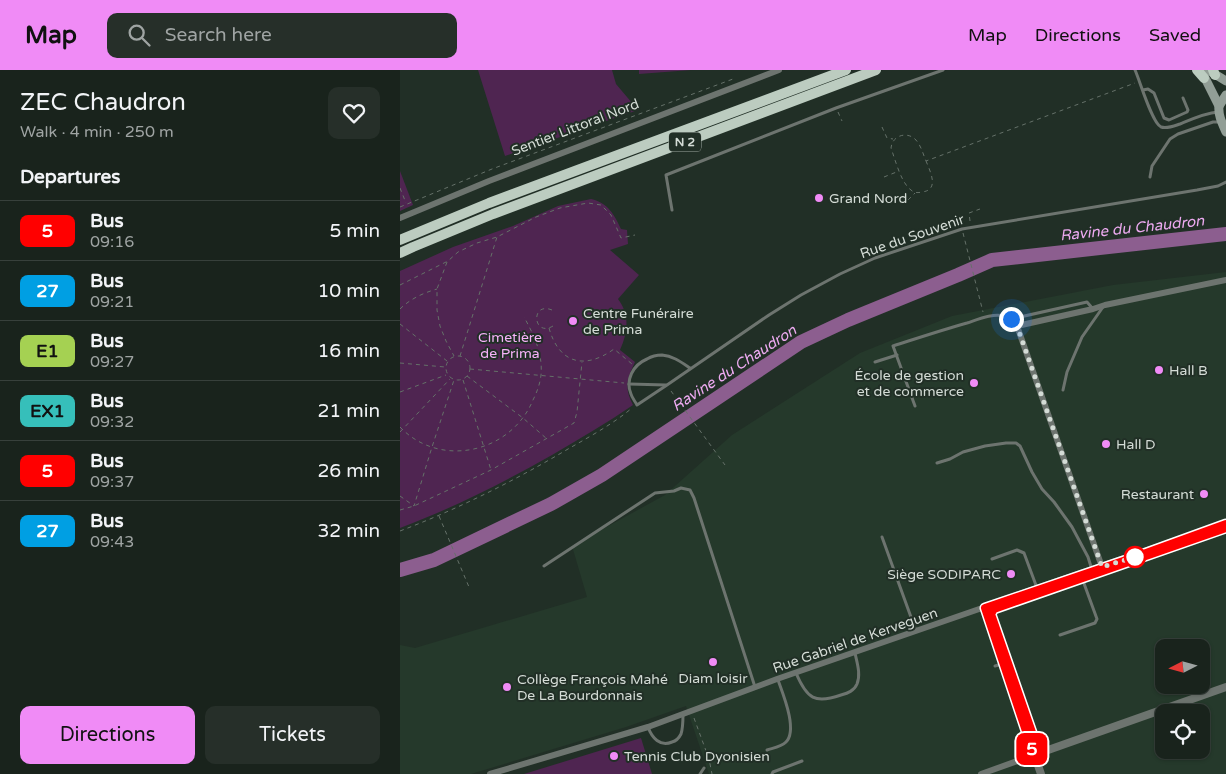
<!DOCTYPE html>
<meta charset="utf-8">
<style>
body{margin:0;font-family:"Varela Round",sans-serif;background:#262f29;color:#f1f3f6;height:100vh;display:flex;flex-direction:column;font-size:19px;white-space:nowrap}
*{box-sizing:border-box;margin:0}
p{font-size:16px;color:#9fa4a3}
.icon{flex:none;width:28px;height:28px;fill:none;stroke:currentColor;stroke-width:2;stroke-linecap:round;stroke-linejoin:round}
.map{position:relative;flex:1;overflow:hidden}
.sheet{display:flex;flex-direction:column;background:#19231c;width:400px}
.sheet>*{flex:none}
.badge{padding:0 10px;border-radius:8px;font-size:18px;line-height:32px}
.needle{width:32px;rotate:264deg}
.controls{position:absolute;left:755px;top:569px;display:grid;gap:10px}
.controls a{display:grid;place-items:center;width:55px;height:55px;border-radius:10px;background:#19231c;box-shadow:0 1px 4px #0004,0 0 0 1px #37403b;font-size:25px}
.you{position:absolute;width:25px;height:25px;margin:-12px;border:4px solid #fff;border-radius:50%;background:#1a73e8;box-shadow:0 0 0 8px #1a73e833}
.map>.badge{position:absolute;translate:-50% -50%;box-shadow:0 0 0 2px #fff}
h2{padding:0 20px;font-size:19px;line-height:45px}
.round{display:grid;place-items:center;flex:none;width:52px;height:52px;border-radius:10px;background:#262f29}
.headline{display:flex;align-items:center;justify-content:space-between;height:85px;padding:0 20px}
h1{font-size:24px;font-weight:600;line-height:38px}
.cta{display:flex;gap:10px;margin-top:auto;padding:10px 20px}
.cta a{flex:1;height:58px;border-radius:10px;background:#f08bf6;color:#111;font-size:20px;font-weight:600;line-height:58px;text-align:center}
.cta a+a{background:#262f29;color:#f1f3f6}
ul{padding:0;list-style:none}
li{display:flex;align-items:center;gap:15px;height:60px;padding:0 20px;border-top:1px solid #37403b}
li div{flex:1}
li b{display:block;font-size:19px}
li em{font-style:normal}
li .badge{min-width:55px;font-weight:700;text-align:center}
header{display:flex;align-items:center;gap:30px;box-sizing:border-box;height:70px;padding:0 25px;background:#f08bf6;color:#111}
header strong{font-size:24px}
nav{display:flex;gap:28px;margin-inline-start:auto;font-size:18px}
.search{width:350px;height:45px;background:#262f29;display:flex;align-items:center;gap:12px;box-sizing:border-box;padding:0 18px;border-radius:10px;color:#9fa4a3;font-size:19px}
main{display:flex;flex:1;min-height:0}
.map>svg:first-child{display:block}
.built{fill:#25392b;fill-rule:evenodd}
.green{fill:#4f2551}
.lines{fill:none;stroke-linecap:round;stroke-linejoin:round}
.river{stroke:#8c5e8f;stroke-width:14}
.path{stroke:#657169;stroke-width:1;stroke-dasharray:4 4;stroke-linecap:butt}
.service{stroke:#6d746f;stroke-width:3}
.minor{stroke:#6d746f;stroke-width:6}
.tertiary{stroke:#6d746f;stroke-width:8}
.secondary{stroke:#929e96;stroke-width:9}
.trunk{stroke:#bcccc0;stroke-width:10}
.line-casing{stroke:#fff;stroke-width:11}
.line{stroke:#f00;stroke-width:8}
.walk{stroke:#d4dcd6;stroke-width:5;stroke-dasharray:0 9}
.poi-dot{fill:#f08bf6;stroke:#212f26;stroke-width:2}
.stop-dot{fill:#fff;stroke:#f00;stroke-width:2.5}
.labels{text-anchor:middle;stroke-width:4;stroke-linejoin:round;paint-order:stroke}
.shield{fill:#212f26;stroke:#9ea8a1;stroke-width:1}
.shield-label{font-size:12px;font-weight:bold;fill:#d4dcd6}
.street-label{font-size:14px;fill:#d4dcd6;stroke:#212f26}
.poi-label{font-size:14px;fill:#d4dcd6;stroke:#212f26;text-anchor:start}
.park-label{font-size:14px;fill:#f6b2f9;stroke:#212f26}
.water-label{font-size:15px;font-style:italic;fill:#edaaf1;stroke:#212f26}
</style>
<header>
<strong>Map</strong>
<div class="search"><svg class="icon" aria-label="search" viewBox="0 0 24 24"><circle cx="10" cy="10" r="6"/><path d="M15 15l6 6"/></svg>Search here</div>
<nav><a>Map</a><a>Directions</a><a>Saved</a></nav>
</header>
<main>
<section class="sheet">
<div class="headline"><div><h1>ZEC Chaudron</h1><p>Walk · 4 min · 250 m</p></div><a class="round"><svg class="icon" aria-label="heart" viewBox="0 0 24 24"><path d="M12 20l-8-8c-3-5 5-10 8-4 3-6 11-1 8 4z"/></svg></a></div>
<h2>Departures</h2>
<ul>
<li><span class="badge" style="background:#f00;color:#fff">5</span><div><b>Bus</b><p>09:16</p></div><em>5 min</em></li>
<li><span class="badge" style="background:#009fe3;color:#fff">27</span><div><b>Bus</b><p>09:21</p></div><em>10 min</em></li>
<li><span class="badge" style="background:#a5d152;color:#111">E1</span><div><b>Bus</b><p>09:27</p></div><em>16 min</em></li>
<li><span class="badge" style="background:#36bfba;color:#111">EX1</span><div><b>Bus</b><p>09:32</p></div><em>21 min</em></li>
<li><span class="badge" style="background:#f00;color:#fff">5</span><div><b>Bus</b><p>09:37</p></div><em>26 min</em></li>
<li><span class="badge" style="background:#009fe3;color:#fff">27</span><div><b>Bus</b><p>09:43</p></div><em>32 min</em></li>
</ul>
<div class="cta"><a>Directions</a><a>Tickets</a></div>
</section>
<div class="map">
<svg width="826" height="704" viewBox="0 0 826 704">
<rect width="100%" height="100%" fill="#212f26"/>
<!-- built -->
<path class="built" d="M826 202V704H309L286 636 226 657 71 704H0V575L15 578 187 527 172 476 265 425 332 365 460 283 552 246 713 215ZM764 578H801V615H764ZM764 642H801V680H764Z"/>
<!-- green -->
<g class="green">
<polygon points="78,0 212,0 216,14 238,40 105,86"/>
<polygon points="239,0 291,0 239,4"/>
<polygon points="0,101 13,135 0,141"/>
<path d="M191 129C208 133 214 144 221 159L227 160 228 174 210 180 239 205 218 229C230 245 228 262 220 280L235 292C227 309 224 318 233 335 207 353 179 369 152 385 103 413 53 438 0 458V201L53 177 113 156 158 136Z"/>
<polygon points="241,668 252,704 124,704"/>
</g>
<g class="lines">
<!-- river -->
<polyline class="river" points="0,500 34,490 151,434 202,405 401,272 448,250 558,205 592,190 826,164"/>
<!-- path -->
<g class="path">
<polyline points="438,42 442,51"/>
<polyline points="482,57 487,68 493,69"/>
<path d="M526 91C530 101 540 120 522 122 518 123 514 123 511 120 501 113 495 89 491 78 492 66 506 61 515 69 521 75 523 84 526 91L735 13"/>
<polyline points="484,107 499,101"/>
<polyline points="0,118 6,133"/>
<polyline points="508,130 515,123"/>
<polyline points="0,137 92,99 333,9"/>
<polyline points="570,151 569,143 580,139"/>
<polyline points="563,163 583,242"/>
<polyline points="47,192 37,219 37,240 40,256 46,271 54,286"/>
<polyline points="0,215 48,191 58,182 77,173 97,167 136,147 160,138 188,133 201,135 211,145 221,168 235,165"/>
<path d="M0 239C10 229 23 223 37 219"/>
<path d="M152 240C130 231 133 268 153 256"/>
<polyline points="0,254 47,291"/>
<path d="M149 258C159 294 185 300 214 279L232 294"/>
<circle cx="58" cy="298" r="12"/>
<polyline points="60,286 97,167"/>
<polyline points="0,293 45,297"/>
<polyline points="70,299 224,313"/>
<polyline points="67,306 123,348 147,369"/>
<polyline points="63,310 91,400"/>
<polyline points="271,321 325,395"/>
<polyline points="0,322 46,305"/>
<path d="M0 357C40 399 111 383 133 330 137 322 140 314 141 305 143 284 134 265 124 247"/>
<polyline points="0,362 50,309"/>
<polyline points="0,426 14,436 32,377 54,310"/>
<polyline points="0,440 14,436 91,400 174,353 177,342 182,292"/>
<polyline points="39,446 69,517"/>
<path d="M0 461C58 439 114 411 168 379 189 367 213 354 232 338"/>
<polyline points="294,648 309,689 312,704"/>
</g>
<!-- service -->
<g class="service">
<path d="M735 0C740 11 752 53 761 57 767 59 774 56 780 54 792 49 805 43 818 42"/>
<polyline points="743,20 748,19 754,23 764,48 769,50 787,42 788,40 783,28"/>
<polyline points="750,107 752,96 770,69 778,64 813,52 820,52"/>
<polyline points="272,140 266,105 436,38 543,0"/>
<polyline points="611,249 687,232 693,239"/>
<polyline points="475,292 497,285"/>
<path d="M290 298C281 292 273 286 262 285 256 285 252 286 247 289 233 295 225 310 231 324 232 328 235 331 237 335L267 315 369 245 401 225 440 204 475 188 562 159 797 120 818 116 826 112"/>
<polyline points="229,314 266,315"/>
<polyline points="663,320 667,302 682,267 703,237"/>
<path d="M515 336 493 276C518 268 542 260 567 253 579 249 592 243 605 246 610 247 613 251 616 255"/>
<polyline points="537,393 550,389 563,382 585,376 606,373 616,373 620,376 632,402 642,419 654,432 672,457 688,487 692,500"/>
<polyline points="482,467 516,561"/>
<polyline points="592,489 617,480 624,483 637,518"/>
<polyline points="144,496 255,423 274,421 281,418 290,420 294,428 355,617"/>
<polyline points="660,565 695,553 697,549 682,508"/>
<polyline points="595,596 602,594"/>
<path d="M396 603C407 629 415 634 441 625 448 623 454 621 457 614 461 604 457 593 455 583"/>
<path d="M248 657C252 668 260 677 272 672 276 671 279 668 281 664 283 658 283 650 283 644"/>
<polyline points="634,674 634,668 591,544 594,539 781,473"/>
<path d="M367 680C373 678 381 677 386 672 398 660 383 624 378 610"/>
<polyline points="300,704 304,698"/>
<polyline points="372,704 373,702 402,691"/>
</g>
<!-- minor -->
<g class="minor">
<polyline points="0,148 89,111 379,0"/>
<polyline points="702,497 617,256 693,239 705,235 826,210"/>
<polyline points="90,704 248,657 377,609 585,537"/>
<polyline points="581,704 634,685"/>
</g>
<!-- tertiary -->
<g class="tertiary">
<polyline points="634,685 826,617"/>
<polyline points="641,704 603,594 585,537 826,454"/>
</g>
<!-- secondary -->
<g class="secondary">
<polyline points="808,0 826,11"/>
<path d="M802 2 819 36C818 45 822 53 826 62"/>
<polyline points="819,36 826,25"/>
</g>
<!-- trunk -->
<g class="trunk">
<polyline points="797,0 804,8"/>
<polyline points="813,0 815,5"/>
<polyline points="0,170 89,133 446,0"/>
<polyline points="0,183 13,177 93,144 476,0"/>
</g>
</g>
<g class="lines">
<defs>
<polyline id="line" points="826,454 735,487 585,538 634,685 634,668 591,544 594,539 826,458"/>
</defs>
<!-- line casing -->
<use href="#line" class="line-casing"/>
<!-- line -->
<use href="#line" class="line"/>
<!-- walk -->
<polyline class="walk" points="611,249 617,256 702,497 735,487"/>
</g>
<!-- markers -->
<g class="poi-dot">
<circle cx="419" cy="128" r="5"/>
<circle cx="173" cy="251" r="5"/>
<circle cx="759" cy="300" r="5"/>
<circle cx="574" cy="313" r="5"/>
<circle cx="706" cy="374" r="5"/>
<circle cx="804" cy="424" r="5"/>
<circle cx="611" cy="504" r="5"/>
<circle cx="313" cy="592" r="5"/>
<circle cx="107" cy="617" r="5"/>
<circle cx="214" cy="686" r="5"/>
</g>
<circle class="stop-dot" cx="735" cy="487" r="10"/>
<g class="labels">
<!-- shield labels -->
<rect class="shield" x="269" y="62.5" width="32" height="19" rx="4"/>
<g class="shield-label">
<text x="285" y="76">N 2</text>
</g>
<!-- street labels -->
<g class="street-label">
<text transform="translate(175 57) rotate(-21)" y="5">Sentier Littoral Nord</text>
<text transform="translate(512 166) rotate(-19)" y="5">Rue du Souvenir</text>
<text transform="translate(455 570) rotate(-19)" y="5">Rue Gabriel de Kerveguen</text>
</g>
<!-- poi labels -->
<g class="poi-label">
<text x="429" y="133">Grand Nord</text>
<text x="183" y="248">Centre Funéraire<tspan x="183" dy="16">de Prima</tspan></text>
<text x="769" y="305">Hall B</text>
<text x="564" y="310" text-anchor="end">École de gestion<tspan x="564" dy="16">et de commerce</tspan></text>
<text x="716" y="379">Hall D</text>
<text x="794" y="429" text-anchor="end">Restaurant</text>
<text x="601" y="509" text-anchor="end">Siège SODIPARC</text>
<text x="313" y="613" text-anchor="middle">Diam loisir</text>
<text x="117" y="614">Collège François Mahé<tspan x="117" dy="16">De La Bourdonnais</tspan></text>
<text x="224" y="691">Tennis Club Dyonisien</text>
</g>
<!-- park labels -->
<g class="park-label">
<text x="110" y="272">Cimetière<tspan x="110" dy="16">de Prima</tspan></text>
</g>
<!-- water labels -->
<g class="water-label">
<text transform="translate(732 158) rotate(-6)" y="5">Ravine du Chaudron</text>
<text transform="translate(334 298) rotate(-33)" y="5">Ravine du Chaudron</text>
</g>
</g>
</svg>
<div class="controls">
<a><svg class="needle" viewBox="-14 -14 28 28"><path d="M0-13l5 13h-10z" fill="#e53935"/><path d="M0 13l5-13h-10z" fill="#9fa4a3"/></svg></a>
<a><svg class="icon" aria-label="locate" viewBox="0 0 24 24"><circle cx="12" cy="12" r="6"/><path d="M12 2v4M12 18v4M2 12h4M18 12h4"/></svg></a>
</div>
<div class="you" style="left:611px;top:249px"></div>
<b class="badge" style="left:632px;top:679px;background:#f00;color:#fff">5</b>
</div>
</main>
